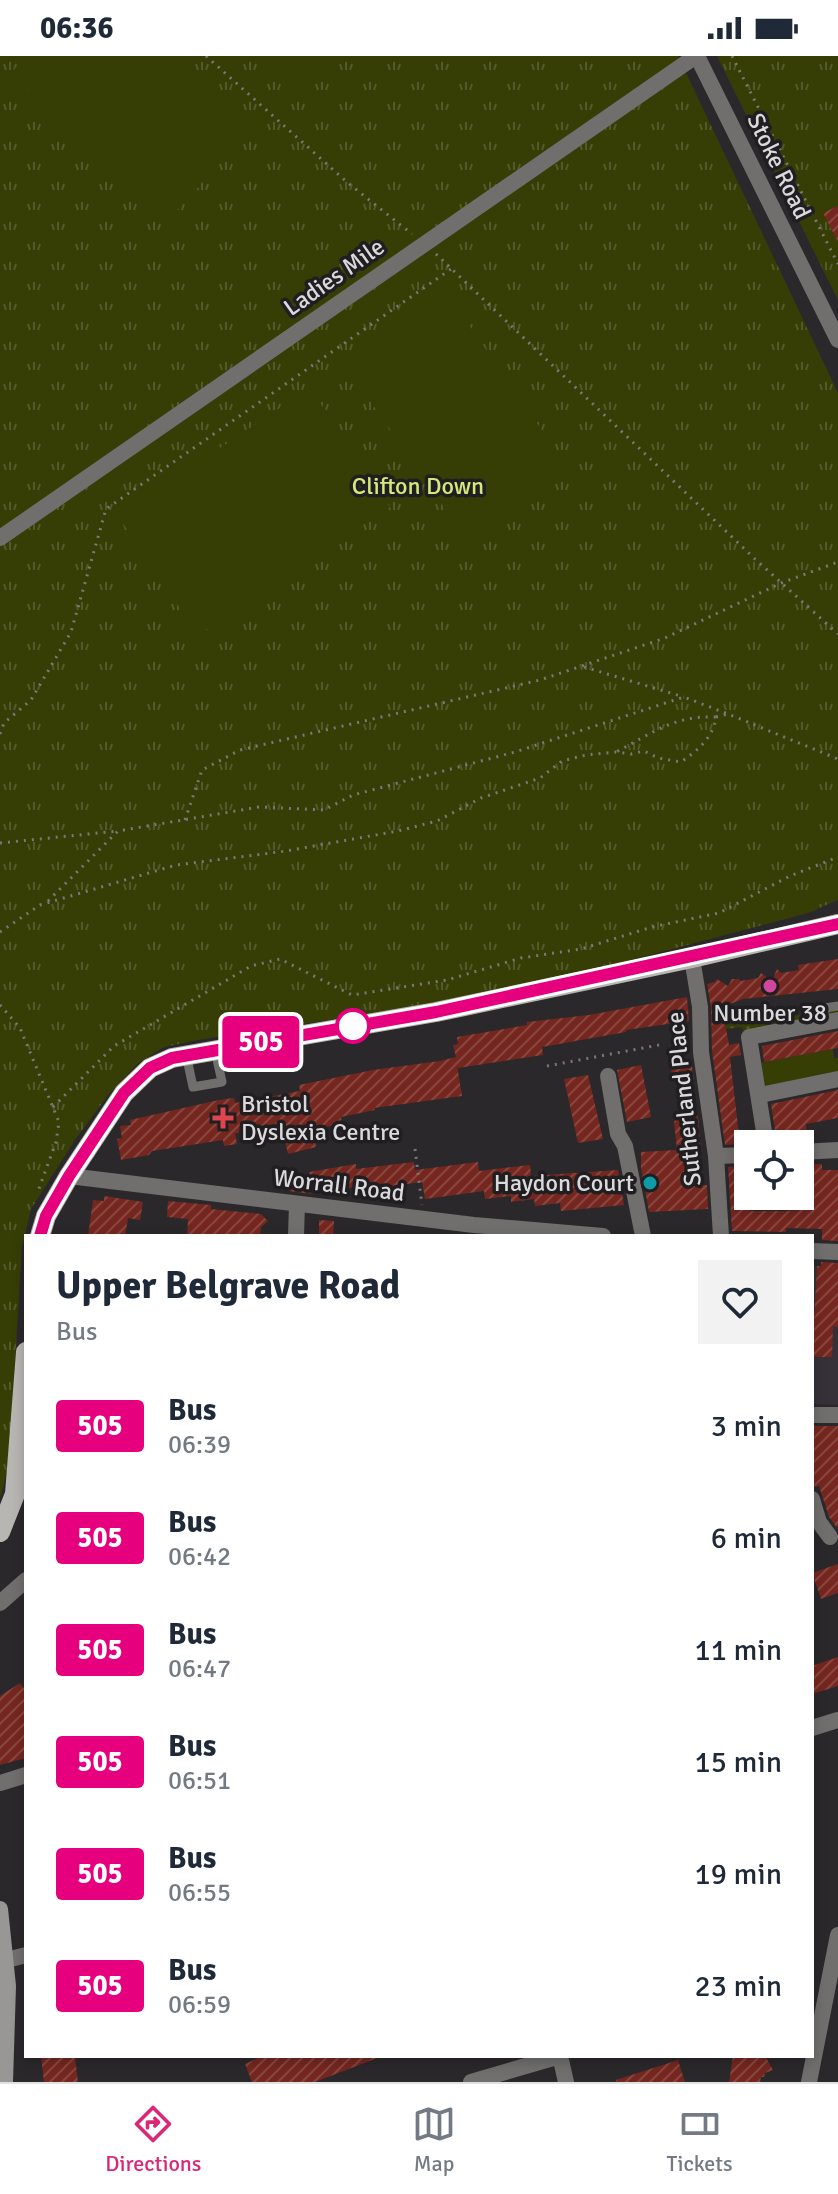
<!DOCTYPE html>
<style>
body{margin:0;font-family:Signika,sans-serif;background:#f2f2f3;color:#1f2937;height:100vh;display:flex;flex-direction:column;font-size:30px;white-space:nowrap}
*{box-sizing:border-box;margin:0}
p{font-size:26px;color:#747a83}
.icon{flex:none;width:44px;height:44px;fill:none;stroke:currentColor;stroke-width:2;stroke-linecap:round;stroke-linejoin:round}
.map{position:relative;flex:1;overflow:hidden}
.drawer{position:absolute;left:24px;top:1178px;width:790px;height:824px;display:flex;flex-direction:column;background:#fff;border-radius:0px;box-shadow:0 4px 12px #0003}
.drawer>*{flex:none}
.badge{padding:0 16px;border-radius:6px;font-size:28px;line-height:52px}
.buttons{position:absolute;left:734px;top:1074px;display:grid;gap:16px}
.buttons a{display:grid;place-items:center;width:80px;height:80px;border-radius:0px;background:#fff;box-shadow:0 4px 12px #0003;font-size:40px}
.map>.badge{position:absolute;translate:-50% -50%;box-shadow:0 0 0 4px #fff}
.round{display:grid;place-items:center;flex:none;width:84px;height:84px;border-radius:0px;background:#f2f2f3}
.summary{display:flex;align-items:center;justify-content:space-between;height:136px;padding:0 32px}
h1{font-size:38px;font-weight:800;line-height:60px}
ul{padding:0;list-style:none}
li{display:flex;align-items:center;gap:24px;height:112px;padding:0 32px}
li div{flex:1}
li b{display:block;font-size:30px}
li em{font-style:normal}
li .badge{min-width:88px;font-weight:700;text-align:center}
.status{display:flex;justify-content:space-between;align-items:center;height:56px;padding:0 40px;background:#fff;direction:ltr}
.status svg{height:22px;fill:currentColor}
.tab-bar{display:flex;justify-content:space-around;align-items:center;height:112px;border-top:2px solid #e0e1e3;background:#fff;font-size:22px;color:#747a83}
.tab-bar a{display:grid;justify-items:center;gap:4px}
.tab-bar .active{color:#db2777}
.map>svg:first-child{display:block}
.built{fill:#363139}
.grass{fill:url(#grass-dots)}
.park{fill:url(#park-tufts)}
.garden{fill:#363e06}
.building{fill:url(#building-hatch)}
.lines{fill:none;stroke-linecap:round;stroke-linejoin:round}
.path{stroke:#7a787b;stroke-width:3;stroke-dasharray:2 6;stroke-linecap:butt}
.service{stroke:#706f6e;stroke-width:9}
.minor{stroke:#706f6e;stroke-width:16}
.secondary{stroke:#999795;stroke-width:16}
.primary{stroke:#b8b6b3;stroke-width:20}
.line-casing{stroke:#fff;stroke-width:18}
.line{stroke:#e6007e;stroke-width:12}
.hotel-dot{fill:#d1479c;stroke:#201e21;stroke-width:3}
.stop-dot{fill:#fff;stroke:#e6007e;stroke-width:4}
.health-dot{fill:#e0444e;stroke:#201e21;stroke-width:3}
.culture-dot{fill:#0f9aa8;stroke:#201e21;stroke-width:3}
.labels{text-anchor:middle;stroke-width:7;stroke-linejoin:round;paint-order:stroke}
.street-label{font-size:24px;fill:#dad9db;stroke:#201e21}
.park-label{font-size:24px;fill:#d3e978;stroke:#201e21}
.poi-label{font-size:24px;fill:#dad9db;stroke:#201e21}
</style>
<div class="status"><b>06:36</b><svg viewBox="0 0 49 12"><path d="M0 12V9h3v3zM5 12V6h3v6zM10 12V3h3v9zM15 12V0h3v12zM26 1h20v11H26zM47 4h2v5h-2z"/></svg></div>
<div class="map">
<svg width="838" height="2026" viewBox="0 0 838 2026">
<defs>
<pattern id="grass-dots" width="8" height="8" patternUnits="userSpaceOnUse" patternTransform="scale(2)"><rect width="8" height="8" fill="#363e06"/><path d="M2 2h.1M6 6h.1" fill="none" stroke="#52592a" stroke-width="1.8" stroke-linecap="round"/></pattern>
<pattern id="park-tufts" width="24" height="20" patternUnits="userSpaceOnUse" patternTransform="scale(2)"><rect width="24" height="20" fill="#363e06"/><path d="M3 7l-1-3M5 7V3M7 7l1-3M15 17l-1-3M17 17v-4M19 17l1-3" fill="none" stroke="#52592a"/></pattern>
<pattern id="building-hatch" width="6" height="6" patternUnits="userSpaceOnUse" patternTransform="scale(2)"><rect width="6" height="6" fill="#75271f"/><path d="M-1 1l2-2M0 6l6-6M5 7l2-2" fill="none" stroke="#88463f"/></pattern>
</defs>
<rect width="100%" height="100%" fill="#2a282b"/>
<!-- built -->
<polygon class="built" points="817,1210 838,1211 838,1349 812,1348 812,1211"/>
<!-- grass -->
<polygon class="grass" points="792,953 793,960 838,953 838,960 743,975 742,971 726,973 724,964"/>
<!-- park -->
<g class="park">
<polygon points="0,0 678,0 838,337 838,844 808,857 589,915 419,950 198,984 164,991 137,1008 108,1039 75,1084 31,1153 22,1190 9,1408 0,1443"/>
<polygon points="717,0 838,0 838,244"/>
</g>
<!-- garden -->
<g class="garden">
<polygon points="27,0 172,0 252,72 170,162 11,17"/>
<polygon points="257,0 326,0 292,34"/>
<polygon points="444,233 566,409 463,479 342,304"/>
<polygon points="310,332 390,451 198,579 118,460"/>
<polygon points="833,993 834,1002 838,1002 838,1016 763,1031 759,1007"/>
</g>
<!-- building -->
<g class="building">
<polygon points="838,150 838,186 823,157"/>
<polygon points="838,903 838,933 743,943 722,951 729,989 739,987 741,999 730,1001 740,1088 725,1089 712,995 711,951 707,928 715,926 717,923 728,930 732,923 739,923 741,925 758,922 761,917 772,925 777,913 781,917 799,914 798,909"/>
<polygon points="687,941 689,965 626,974 626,976 542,991 543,999 458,1012 457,1009 462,1040 374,1052 375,1054 341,1061 342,1068 313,1073 316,1091 288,1098 281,1067 239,1074 239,1077 235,1077 237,1088 224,1090 223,1084 152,1095 149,1099 121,1104 117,1083 122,1082 120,1070 131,1069 130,1064 219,1044 234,1042 235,1047 300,1035 299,1029 373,1014 440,1005 456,1001 453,989 458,988 457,981 527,969 527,966 589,959"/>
<polygon points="838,975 838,992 764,1006 762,990"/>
<polygon points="691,1004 694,1024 673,1026 670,1007"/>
<polygon points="641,1009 651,1061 627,1066 617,1014"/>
<polygon points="588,1019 603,1083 578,1087 564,1023"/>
<polygon points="838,1034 838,1062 806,1068 807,1085 777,1088 771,1048"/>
<polygon points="698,1060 703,1129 707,1129 708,1153 649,1156 641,1112 641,1096 677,1094 674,1065"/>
<polygon points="414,1106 415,1114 478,1106 479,1115 530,1109 531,1120 618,1114 624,1149 561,1155 560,1147 535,1150 534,1143 511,1146 511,1140 485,1143 484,1135 425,1143 422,1126 363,1134 362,1130 342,1133 341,1129 312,1133 309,1116 356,1108 356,1113"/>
<polygon points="800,1108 822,1108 822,1114 838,1114 838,1185 822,1184 822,1173 786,1172 786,1176 732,1175 728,1111 740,1110 740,1149 750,1149 750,1155 786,1155 798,1154 800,1146"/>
<polygon points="290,1124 309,1126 311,1138 289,1135"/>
<polygon points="104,1140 143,1146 140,1164 128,1162 125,1180 88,1180 93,1144 104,1145"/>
<polygon points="168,1145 211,1149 211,1153 261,1158 268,1165 261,1171 260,1180 187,1180 188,1163 167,1161"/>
<polygon points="319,1164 334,1165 333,1180 319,1180"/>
<polygon points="821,1206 838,1207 838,1271 833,1270 832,1301 812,1301 817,1210 821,1210"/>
<polygon points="812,1370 838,1370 838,1473 829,1461 819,1430 815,1431 812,1421"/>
<polygon points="838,1508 838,1537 821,1543 812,1517"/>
<polygon points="838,1601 838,1630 812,1638 812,1610"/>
<polygon points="20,1627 26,1635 26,1702 0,1709 0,1640"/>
<polygon points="41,2000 75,2000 78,2026 44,2026"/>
<polygon points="262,2000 379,2000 380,2001 315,2026 252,2026 245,2008"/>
<polygon points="733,2000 765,2000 773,2014 765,2017 764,2021 761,2021 760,2026 729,2026"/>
<polygon points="678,2004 685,2026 616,2026 616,2024"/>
</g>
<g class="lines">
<!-- path -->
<g class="path">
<polyline points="206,0 348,127 412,178"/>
<polyline points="732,0 838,208"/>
<polyline points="436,198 755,503 838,578"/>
<polyline points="584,611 684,641"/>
<polyline points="716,661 728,658 838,703"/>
<polyline points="0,678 4,667 31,644 71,576 106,453 451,213"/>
<polyline points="185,764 202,714 240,694 540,624 665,582 781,527 838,506"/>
<polyline points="0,787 118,775"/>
<polyline points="48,845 118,775 259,751 324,754 353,739 515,696 684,641 728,658"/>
<path d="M0 876 40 849 176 809 286 795 398 775 437 765 481 742 540 722 562 705 586 699 616 696 631 698 644 695 658 702 681 706C698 694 713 682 716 661 674 659 651 678 616 696"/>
<polyline points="0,949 20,972 59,1066 56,1086 37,1138"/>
<polyline points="547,1010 659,989"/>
<polyline points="53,1051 114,990 251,910 280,903 352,939 447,924 521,902 581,893 652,871 719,857 790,820 838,801"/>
<polyline points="415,1093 422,1149"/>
</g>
<!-- service -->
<g class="service">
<polyline points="818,953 838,950"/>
<polyline points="186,998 193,1031 222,1026 215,994"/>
</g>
<!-- minor -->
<g class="minor">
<polyline points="697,0 838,284"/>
<polyline points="0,482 696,0"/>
<polyline points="692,902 700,951 701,996 716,1100 721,1180"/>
<polyline points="608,1020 618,1078 625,1090 643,1180"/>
<polyline points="760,1039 838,1023"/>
<polyline points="766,1088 749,981 838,964"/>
<polyline points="800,1096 838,1094"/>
<polyline points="716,1100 748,1099"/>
<polyline points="69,1120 474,1169 603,1180"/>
<polyline points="296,1180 297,1148"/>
<polyline points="812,1195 838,1196"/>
<polyline points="812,1359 838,1359"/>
<polyline points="812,1443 819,1466 830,1481"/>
<polyline points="0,1547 26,1524"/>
<polyline points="812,1672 838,1664"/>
<polyline points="0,1727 26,1719"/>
<polyline points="7,1904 26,1899"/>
<polyline points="560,2000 566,2026"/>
<polyline points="471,2026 560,2000"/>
<polyline points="809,2026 838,1879"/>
</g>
<!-- secondary -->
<polyline class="secondary" points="0,1853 8,1930 5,2026"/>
<!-- primary -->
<g class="primary">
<polyline points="40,1180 46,1160 69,1120 124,1037 150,1012 172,1002 436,956 692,902 838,868"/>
<polyline points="0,1476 15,1438 26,1296"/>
</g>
</g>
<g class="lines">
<defs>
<polyline id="line" points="40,1180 46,1160 69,1120 124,1037 150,1012 172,1002 436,956 838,868"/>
</defs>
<!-- line casing -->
<use href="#line" class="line-casing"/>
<!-- line -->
<use href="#line" class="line"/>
</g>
<!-- markers -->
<circle class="hotel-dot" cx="770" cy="930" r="8"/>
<circle class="stop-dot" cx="353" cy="970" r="16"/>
<path class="health-dot" d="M219 1050h8v8h8v8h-8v8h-8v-8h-8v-8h8z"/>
<circle class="culture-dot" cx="650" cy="1127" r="8"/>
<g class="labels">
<!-- street labels -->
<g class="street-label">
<text transform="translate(779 110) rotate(64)" y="8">Stoke Road</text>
<text transform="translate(334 221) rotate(-35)" y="8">Ladies Mile</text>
<text transform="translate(684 1043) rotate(-96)" y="8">Sutherland Place</text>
<text transform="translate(339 1129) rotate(7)" y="8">Worrall Road</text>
</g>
<!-- park labels -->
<g class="park-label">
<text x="418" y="438">Clifton Down</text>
</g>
<!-- poi labels -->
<g class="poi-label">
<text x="770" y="965">Number 38</text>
<text x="241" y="1056" text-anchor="start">Bristol<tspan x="241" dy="28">Dyslexia Centre</tspan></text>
<text x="634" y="1135" text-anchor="end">Haydon Court</text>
</g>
</g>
</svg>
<div class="buttons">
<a><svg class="icon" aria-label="locate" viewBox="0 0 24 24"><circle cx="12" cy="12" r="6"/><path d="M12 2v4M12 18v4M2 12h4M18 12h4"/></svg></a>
</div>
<b class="badge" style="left:261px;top:986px;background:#e6007e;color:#fff">505</b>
<section class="drawer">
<div class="summary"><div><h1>Upper Belgrave Road</h1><p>Bus</p></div><a class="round"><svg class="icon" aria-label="heart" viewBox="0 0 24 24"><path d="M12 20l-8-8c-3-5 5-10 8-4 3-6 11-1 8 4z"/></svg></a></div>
<ul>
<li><span class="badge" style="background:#e6007e;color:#fff">505</span><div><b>Bus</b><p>06:39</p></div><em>3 min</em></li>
<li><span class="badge" style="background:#e6007e;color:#fff">505</span><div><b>Bus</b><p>06:42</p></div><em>6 min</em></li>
<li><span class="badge" style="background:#e6007e;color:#fff">505</span><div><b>Bus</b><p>06:47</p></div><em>11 min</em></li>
<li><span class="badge" style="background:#e6007e;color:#fff">505</span><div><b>Bus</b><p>06:51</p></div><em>15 min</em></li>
<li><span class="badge" style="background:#e6007e;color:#fff">505</span><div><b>Bus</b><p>06:55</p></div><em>19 min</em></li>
<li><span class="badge" style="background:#e6007e;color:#fff">505</span><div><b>Bus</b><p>06:59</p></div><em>23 min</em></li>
</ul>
</section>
</div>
<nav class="tab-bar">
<a class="active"><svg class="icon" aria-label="directions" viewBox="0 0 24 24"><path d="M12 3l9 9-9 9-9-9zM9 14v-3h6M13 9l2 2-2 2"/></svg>Directions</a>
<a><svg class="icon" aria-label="map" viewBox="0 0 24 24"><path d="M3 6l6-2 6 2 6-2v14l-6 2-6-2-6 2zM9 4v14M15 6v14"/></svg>Map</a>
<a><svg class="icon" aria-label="tickets" viewBox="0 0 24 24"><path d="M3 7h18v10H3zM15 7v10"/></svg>Tickets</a>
</nav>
